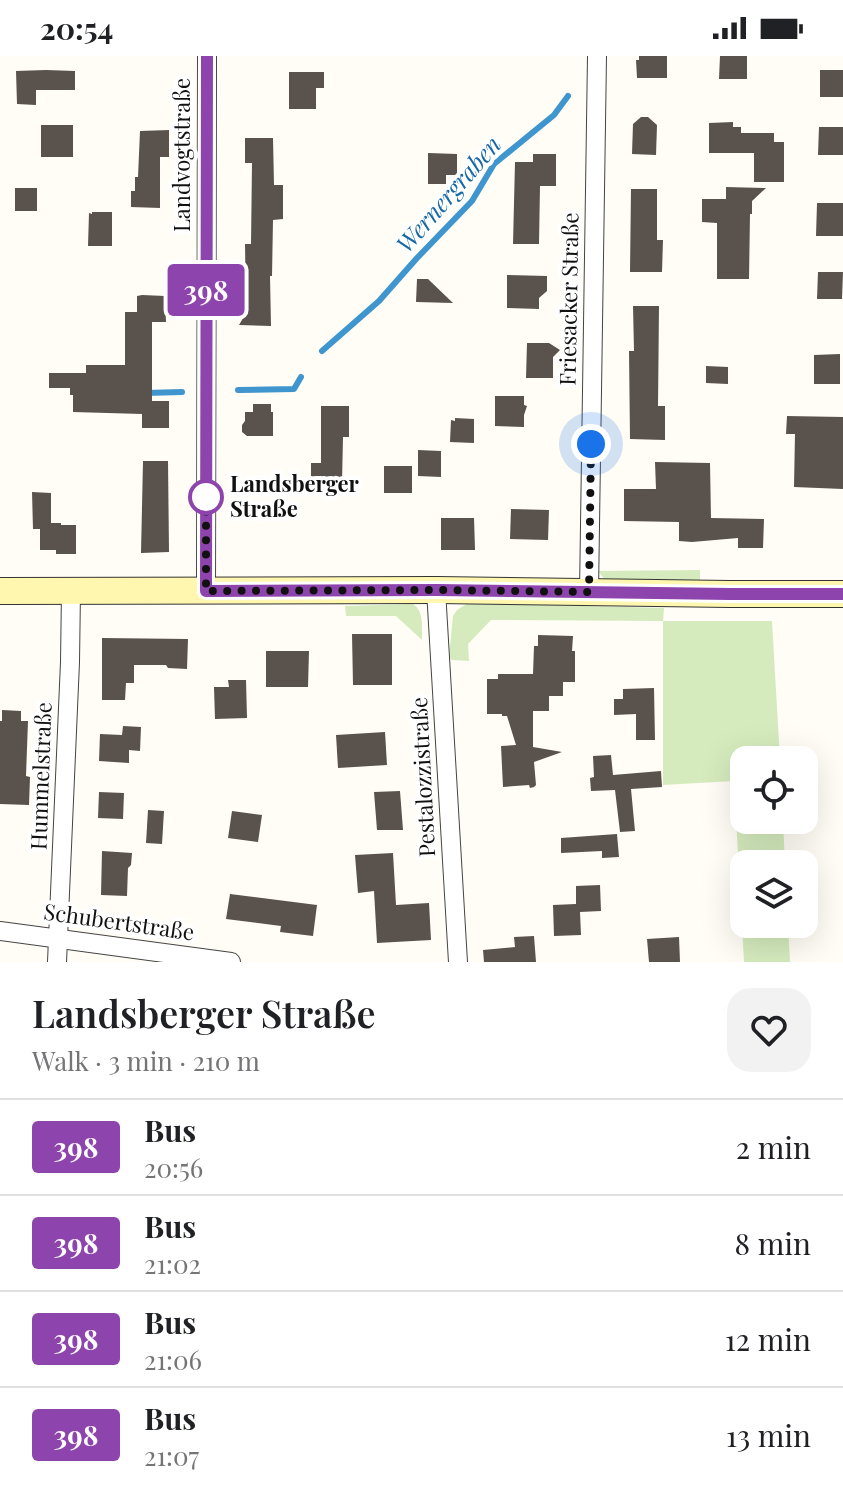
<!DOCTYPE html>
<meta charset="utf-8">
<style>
body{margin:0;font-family:"Playfair Display",serif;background:#f2f2f2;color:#202124;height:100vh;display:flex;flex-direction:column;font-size:30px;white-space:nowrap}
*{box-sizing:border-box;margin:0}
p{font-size:26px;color:#757577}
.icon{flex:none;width:44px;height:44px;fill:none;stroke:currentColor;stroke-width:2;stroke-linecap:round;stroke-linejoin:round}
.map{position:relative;height:906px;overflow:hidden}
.details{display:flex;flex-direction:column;background:#fff;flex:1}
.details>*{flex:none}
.badge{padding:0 16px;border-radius:6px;font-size:28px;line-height:52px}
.tools{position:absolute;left:730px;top:690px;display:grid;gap:16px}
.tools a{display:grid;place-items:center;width:88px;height:88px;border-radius:16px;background:#fff;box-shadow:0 8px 32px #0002;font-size:40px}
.you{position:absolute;width:40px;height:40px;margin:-20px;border:6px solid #fff;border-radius:50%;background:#1a73e8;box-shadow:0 0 0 12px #1a73e833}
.map>.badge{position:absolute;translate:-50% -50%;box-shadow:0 0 0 4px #fff}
.round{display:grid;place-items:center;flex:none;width:84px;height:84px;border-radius:24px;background:#f2f2f2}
.summary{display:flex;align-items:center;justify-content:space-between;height:136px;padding:0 32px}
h1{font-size:38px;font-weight:600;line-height:60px}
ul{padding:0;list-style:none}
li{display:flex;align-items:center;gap:24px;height:96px;padding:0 32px;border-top:2px solid #e0e0e0}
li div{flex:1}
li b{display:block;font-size:30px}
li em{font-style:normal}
li .badge{min-width:88px;font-weight:700;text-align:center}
.status{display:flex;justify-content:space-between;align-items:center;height:56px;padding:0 40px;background:#fff;direction:ltr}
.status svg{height:22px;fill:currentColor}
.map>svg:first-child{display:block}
.green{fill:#d5ebbd}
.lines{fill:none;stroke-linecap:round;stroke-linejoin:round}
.stream{stroke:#3f96cf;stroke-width:6}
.building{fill:#5a524d}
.street-casing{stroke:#444;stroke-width:20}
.secondary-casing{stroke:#333;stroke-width:28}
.street{stroke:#fff;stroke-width:18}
.secondary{stroke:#fff6b0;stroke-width:26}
.line-casing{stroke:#fff;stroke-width:18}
.line{stroke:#8e44ad;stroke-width:12}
.walk{stroke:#111;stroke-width:8;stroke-dasharray:0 14.4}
.stop-dot{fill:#fff;stroke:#8e44ad;stroke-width:4}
.labels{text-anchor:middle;stroke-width:8;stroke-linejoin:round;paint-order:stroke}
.street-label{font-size:22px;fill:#111;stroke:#fff}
.stop-label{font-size:22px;font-weight:bold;fill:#111;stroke:#fff;text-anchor:start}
.water-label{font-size:24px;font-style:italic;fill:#1768a6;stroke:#fff}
</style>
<div class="status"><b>20:54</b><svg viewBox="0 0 49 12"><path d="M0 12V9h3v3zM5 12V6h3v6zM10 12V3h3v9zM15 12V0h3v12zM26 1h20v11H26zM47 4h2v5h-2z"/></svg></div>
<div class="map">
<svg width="843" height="906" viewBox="0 0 843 906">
<rect width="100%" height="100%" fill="#fffdf5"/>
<!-- green -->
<g class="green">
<polygon points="700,514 700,531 605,524 598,515"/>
<polygon points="468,547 664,552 663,565 772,565 780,704 744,704 744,764 783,764 785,808 744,808 744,868 788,868 790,906 744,906 734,725 663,729 663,565 491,564 468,588 469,605 452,604 449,601 453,560 457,554"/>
<path d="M413 548C424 555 422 571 422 584L396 560H346L345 550Z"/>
</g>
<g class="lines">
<!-- stream -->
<g class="stream">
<polyline points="322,295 379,245 417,202 472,145 494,108 554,59 568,40"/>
<polyline points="238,334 294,333 301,321"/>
<polyline points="145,337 182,336"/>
</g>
</g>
<!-- building -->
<g class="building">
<polygon points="639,0 667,0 667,22 637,22 636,4 639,4"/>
<polygon points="720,0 747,0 747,23 719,23"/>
<polygon points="46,14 75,15 75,34 36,34 36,49 17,48 16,15"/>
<rect x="820" y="14" width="23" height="27"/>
<polygon points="289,16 324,16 324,32 316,32 316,53 289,53"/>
<polygon points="641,61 648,61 657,69 656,99 632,98 633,68"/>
<polygon points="733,66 733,71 741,71 741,77 774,77 774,86 784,86 784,126 754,126 754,97 709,97 709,67"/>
<rect x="41" y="69" width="32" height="32"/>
<polygon points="819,71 843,71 843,99 818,99"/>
<polygon points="169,74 169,101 160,101 160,152 131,151 131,135 135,135 135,121 138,121 140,75"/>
<polygon points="245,82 273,82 274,129 283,129 283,163 273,164 272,220 270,220 271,270 239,269 246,257 245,188 251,188 252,107 245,107"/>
<polygon points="428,97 457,98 457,119 446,119 446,128 428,128"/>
<polygon points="533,98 556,98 556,130 540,130 539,188 513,188 515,106 533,106"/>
<polygon points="726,131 766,132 752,145 752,158 750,158 749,223 717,223 717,167 702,166 702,143 726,143"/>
<rect x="15" y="132" width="22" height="23"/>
<polygon points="631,133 657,133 657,184 663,184 662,216 630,216"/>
<polygon points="817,147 843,147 843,180 816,180"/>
<polygon points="92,156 112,156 112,190 88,190 89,157 92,158"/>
<polygon points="818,216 843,216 842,243 817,243"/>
<polygon points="507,219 547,220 547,235 539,242 539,253 507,252"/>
<polygon points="417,223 428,223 453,247 416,246"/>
<polygon points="142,239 165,240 166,266 152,266 152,345 169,345 169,372 142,372 142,358 73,356 73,339 70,339 70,332 49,332 49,317 86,317 86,309 125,309 125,256 137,256 137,240"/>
<polygon points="633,250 659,250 658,350 665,350 665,384 630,383 629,295 634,295"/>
<polygon points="527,287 549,287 560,294 553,301 553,322 526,322"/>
<polygon points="840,298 840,328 814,328 814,299"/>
<polygon points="706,310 728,311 728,328 706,327"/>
<polygon points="495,340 524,340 524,349 527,350 524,359 524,371 495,370"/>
<polygon points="253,348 271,348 271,356 273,356 273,380 247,380 242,376 242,369 245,365 245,356 253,356"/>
<polygon points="321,350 349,350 349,381 343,381 342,427 311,427 311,407 321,407"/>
<polygon points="787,360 843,361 843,433 794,431 795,378 786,378"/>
<polygon points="455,362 474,363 474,387 450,386 451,364 455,365"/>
<polygon points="418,394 441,395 441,421 418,420"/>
<polygon points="143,405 168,405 169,496 141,497"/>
<polygon points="655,406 710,407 711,462 764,463 763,492 738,492 738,482 692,486 679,485 679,466 624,465 624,433 656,433"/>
<rect x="384" y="410" width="28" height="27"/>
<polygon points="32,436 51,437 51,467 61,467 61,469 76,469 76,498 56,498 56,494 40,494 40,473 33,473"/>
<polygon points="511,453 549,454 548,484 510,483"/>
<polygon points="441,462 474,462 475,494 441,494"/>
<polygon points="352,578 392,578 392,629 353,629"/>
<polygon points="538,579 573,580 572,595 575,595 575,626 563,626 563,640 549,640 549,655 533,655 533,691 562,696 534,706 536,729 534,731 530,732 529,729 503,731 501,690 516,689 507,660 502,660 502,658 487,658 487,623 498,623 498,618 533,618 534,590 538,590"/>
<polygon points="102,582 188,583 187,613 168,612 166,609 134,609 134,627 126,627 125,644 102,644"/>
<polygon points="266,595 309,595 308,631 266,631"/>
<polygon points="228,624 246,624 247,662 215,663 214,631 229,631"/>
<polygon points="654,632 655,684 636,684 636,658 614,659 614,643 623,643 623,633"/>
<polygon points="2,654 21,655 21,665 28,665 26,720 30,721 29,749 0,748 0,665 2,665"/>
<polygon points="123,670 141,671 140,695 129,694 129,707 99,705 100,678 122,679"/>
<polygon points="385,676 387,709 338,712 336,679"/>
<polygon points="611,699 613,719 661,715 662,731 631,733 635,775 620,776 615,734 591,735 590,722 594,721 593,700"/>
<polygon points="400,735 403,774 377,774 374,736"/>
<polygon points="99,736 124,737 123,763 98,762"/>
<polygon points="148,754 164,755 162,788 146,787"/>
<polygon points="232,755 262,759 258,786 228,782"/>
<polygon points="617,778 619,801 602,802 602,795 561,797 561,782"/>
<polygon points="102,795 132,797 131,809 128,812 127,840 101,839"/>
<polygon points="393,797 396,849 429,847 431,884 377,887 374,835 358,837 355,799"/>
<polygon points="600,829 601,855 580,856 581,879 554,880 553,849 576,848 576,830"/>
<polygon points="230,838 317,849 313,880 280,876 281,870 226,863"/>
<polygon points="534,880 536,906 484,906 483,894 515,891 514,881"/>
<polygon points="679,881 680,906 649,906 647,883"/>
</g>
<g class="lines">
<defs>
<g id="street">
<polyline points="436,534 458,906"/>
<polyline points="206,535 207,0"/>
<polyline points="589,536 597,0"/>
<polyline points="0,875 231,906"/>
<polyline points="57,906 70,606 71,535"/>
</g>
<polyline id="secondary" points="0,535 436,534 730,538 843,538"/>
</defs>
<!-- street casing -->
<use href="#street" class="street-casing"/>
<!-- secondary casing -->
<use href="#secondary" class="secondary-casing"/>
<!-- street -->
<use href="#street" class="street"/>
<!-- secondary -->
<use href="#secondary" class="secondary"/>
</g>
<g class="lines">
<defs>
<polyline id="line" points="207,0 206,535 436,534 730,538 843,538"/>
</defs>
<!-- line casing -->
<use href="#line" class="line-casing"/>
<!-- line -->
<use href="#line" class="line"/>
<!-- walk -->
<polyline class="walk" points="206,441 206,535 436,534 589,536 591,388"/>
</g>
<!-- markers -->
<circle class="stop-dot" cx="206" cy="441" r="16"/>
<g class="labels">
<!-- street labels -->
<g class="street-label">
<text transform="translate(182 99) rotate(-90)" y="8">Landvogtstraße</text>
<text transform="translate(569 243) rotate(-89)" y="8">Friesacker Straße</text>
<text transform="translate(41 720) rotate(-88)" y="8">Hummelstraße</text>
<text transform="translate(423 721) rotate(-93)" y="8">Pestalozzistraße</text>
<text transform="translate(119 866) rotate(8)" y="8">Schubertstraße</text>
</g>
<!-- stop labels -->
<g class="stop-label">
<text x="230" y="436">Landsberger<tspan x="230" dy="25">Straße</tspan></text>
</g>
<!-- water labels -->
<g class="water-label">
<text transform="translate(449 139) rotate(-49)" y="8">Wernergraben</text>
</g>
</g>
</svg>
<div class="tools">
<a><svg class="icon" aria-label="locate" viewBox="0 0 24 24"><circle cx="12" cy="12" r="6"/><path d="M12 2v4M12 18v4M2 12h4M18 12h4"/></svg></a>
<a><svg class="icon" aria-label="layers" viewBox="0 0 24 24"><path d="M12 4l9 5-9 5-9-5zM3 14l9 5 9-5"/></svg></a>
</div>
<div class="you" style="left:591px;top:388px"></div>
<b class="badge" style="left:206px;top:234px;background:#8e44ad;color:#fff">398</b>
</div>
<section class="details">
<div class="summary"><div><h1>Landsberger Straße</h1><p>Walk · 3 min · 210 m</p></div><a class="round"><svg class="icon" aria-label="heart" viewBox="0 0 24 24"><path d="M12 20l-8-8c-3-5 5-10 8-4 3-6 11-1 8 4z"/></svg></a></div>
<ul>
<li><span class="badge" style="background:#8e44ad;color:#fff">398</span><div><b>Bus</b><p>20:56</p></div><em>2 min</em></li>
<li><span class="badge" style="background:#8e44ad;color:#fff">398</span><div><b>Bus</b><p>21:02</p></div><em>8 min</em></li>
<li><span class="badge" style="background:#8e44ad;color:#fff">398</span><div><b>Bus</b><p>21:06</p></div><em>12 min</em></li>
<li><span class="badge" style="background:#8e44ad;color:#fff">398</span><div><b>Bus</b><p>21:07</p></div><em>13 min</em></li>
</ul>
</section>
